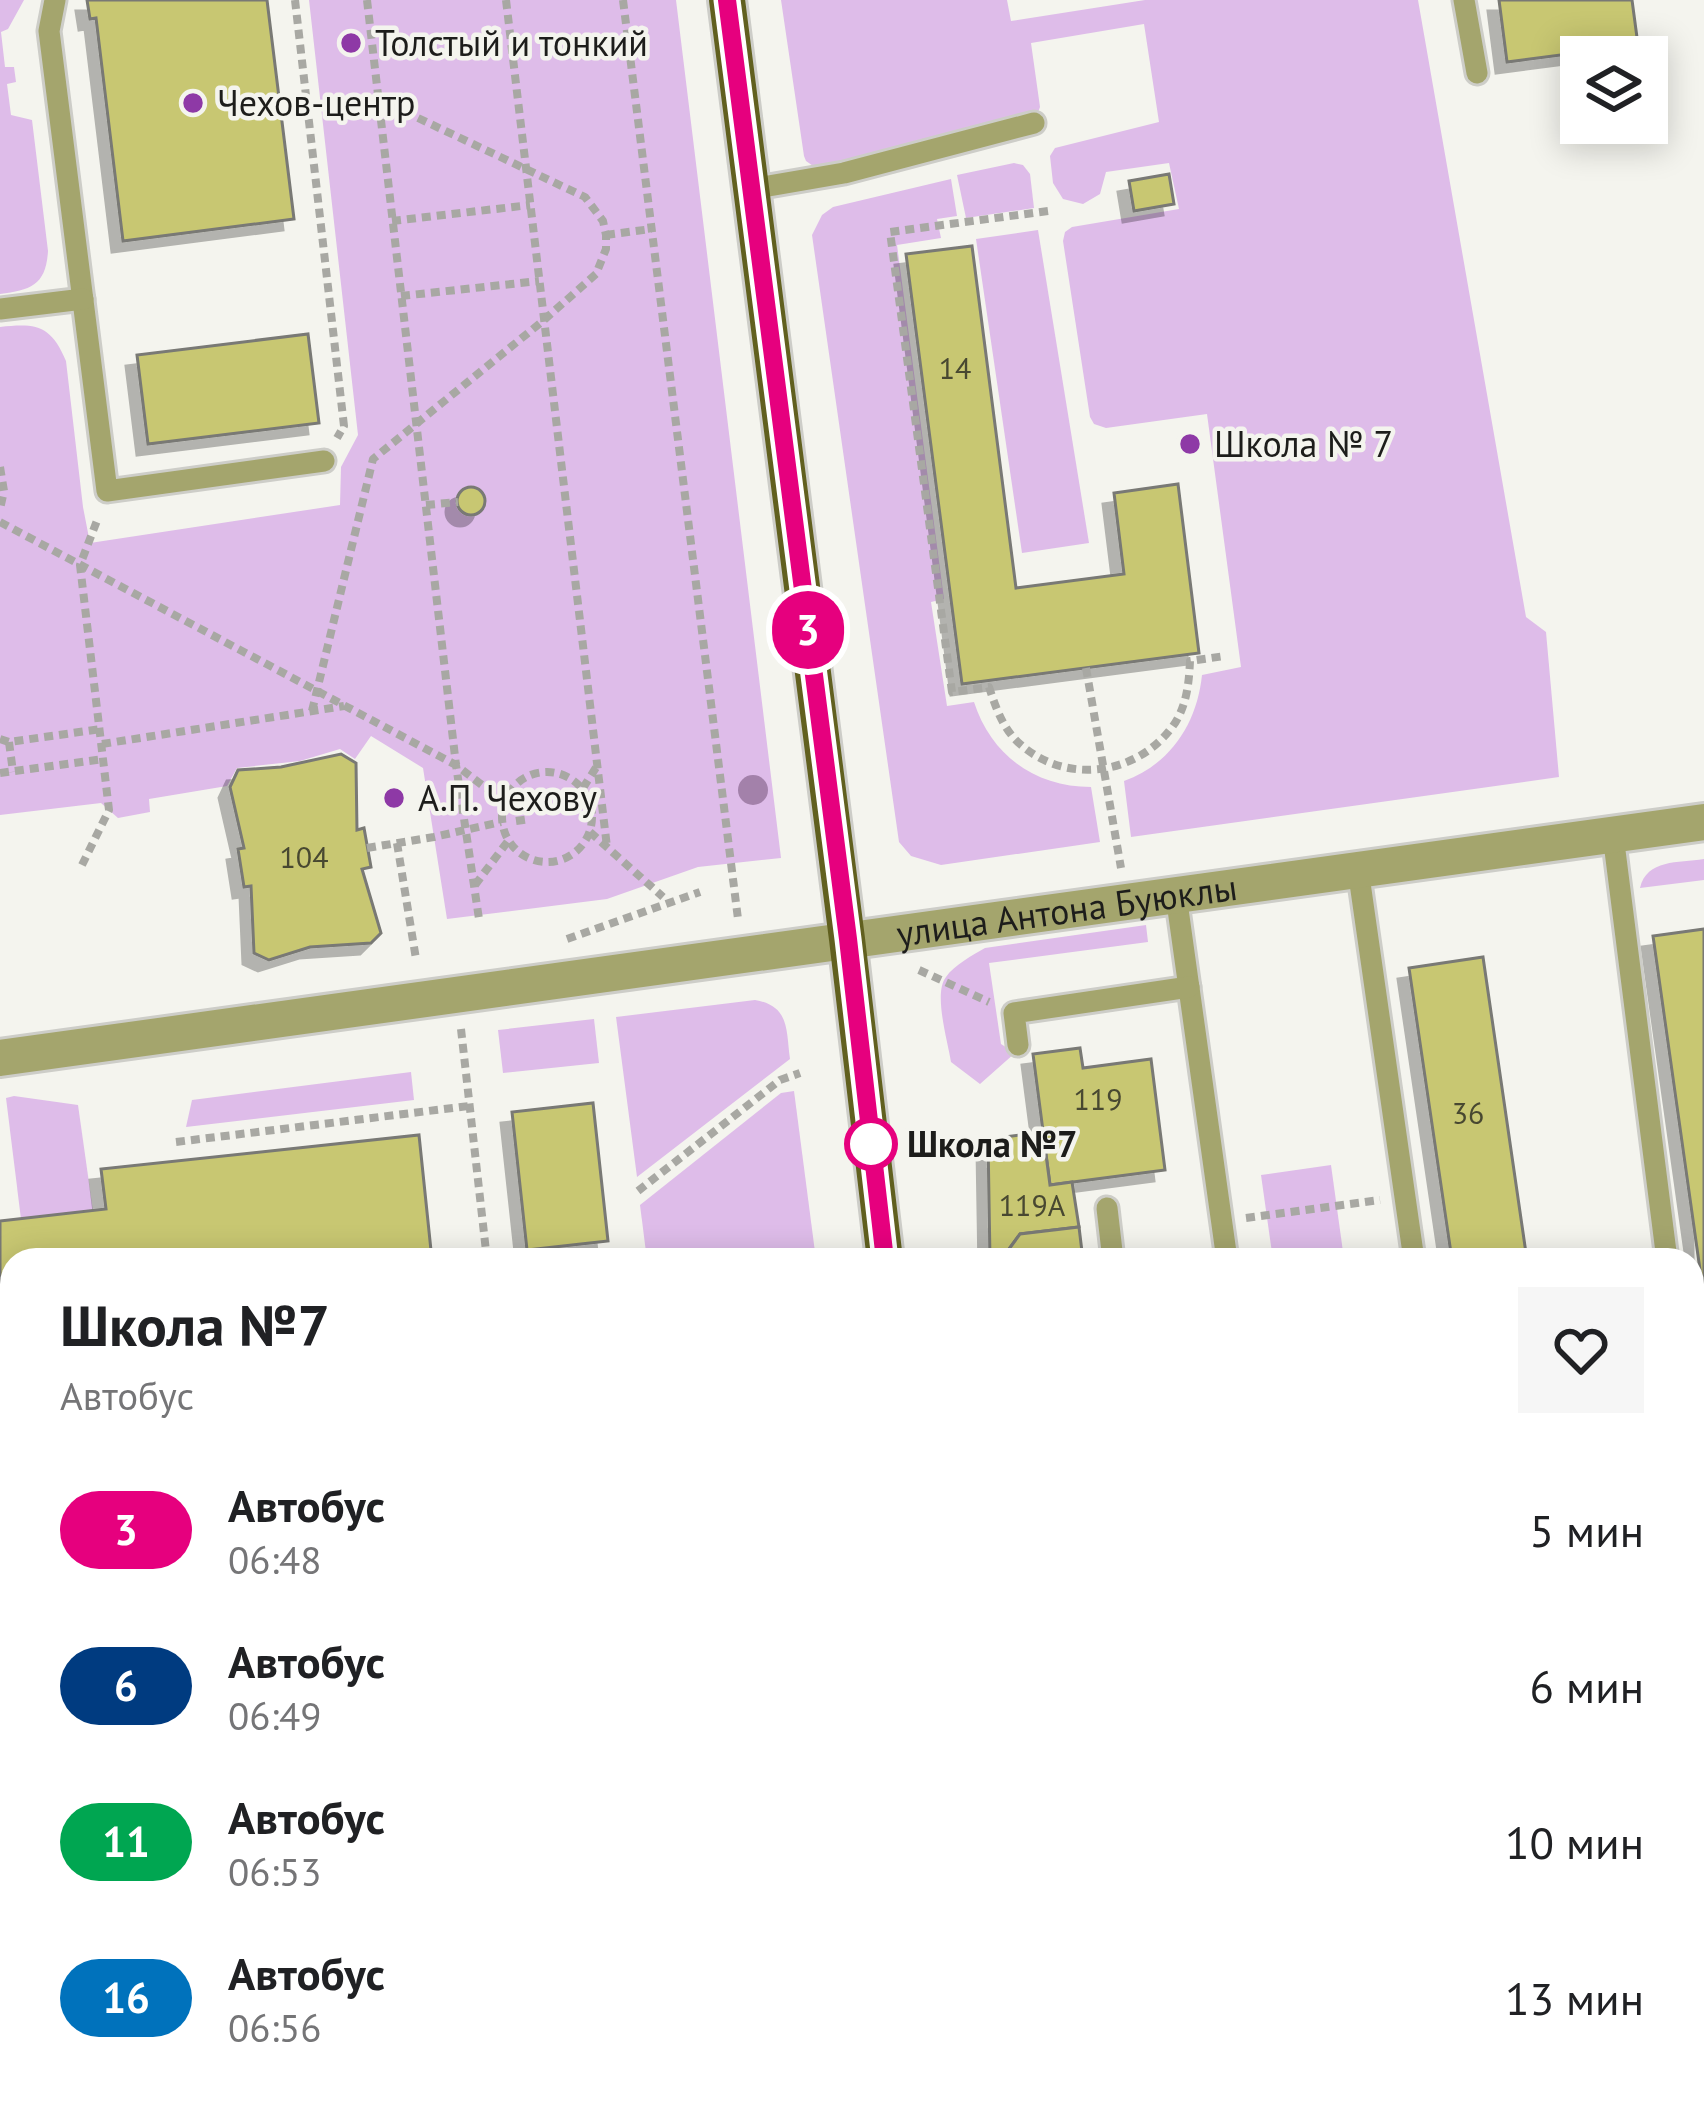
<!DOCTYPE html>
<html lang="ru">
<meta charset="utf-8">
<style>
body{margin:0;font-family:"PT Sans",sans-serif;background:#f6f6f6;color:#202124;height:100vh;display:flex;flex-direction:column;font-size:45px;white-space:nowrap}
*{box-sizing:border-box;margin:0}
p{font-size:39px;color:#757577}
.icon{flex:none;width:66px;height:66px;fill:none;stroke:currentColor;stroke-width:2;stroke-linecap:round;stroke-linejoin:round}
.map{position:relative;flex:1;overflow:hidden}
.details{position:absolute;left:0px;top:1248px;width:1704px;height:855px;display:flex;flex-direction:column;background:#fff;border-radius:36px 36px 0 0;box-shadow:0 6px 30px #0003}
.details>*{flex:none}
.badge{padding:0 24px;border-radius:39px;font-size:42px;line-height:78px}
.controls{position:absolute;left:1560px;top:36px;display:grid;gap:24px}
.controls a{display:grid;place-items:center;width:108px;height:108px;border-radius:0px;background:#fff;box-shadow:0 6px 30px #0003;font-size:60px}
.map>.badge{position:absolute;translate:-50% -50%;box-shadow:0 0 0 6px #fff}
.round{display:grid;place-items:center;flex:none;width:126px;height:126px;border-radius:0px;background:#f6f6f6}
.headline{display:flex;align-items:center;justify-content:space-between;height:204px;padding:0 60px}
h1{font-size:57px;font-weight:800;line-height:90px}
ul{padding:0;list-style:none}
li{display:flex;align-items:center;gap:36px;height:156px;padding:0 60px}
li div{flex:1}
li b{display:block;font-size:45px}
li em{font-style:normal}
li .badge{min-width:132px;font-weight:700;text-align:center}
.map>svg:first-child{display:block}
.green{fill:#debce9}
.building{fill:#c8c772;stroke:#797974;stroke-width:3;filter:url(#shadow)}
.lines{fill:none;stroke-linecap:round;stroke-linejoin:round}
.lane-casing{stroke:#cdcdc8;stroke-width:27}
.street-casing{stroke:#cdcdc8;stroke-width:42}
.secondary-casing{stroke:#cdcdc8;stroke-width:42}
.primary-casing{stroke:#cdcdc8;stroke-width:42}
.path{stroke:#a8a8a3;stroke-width:8;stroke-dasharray:9 6;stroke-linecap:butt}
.lane{stroke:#a4a56d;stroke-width:21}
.street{stroke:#a4a56d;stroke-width:36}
.secondary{stroke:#7f7d1b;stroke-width:36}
.primary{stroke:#61601f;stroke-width:36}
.tree{fill:#a381aa}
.line-casing{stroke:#fff;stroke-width:27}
.line{stroke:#e6007e;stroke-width:18}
.poi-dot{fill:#8e39a6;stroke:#f4f4ee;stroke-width:4.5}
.stop-dot{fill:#fff;stroke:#e6007e;stroke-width:6}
.labels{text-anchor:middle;stroke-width:9;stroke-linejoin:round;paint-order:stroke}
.number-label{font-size:30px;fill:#484831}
.poi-label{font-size:36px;fill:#1d1d1b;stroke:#f4f4ee;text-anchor:start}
.street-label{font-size:36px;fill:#1d1d1b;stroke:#f4f4ee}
.stop-label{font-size:36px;font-weight:bold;fill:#1d1d1b;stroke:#f4f4ee;text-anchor:start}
</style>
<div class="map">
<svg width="1704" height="2102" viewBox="0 0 1704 2102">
<defs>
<filter id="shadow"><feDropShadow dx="-11" dy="11" stdDeviation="0" flood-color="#0004"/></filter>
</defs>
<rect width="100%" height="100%" fill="#f4f4ee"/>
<!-- green -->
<g class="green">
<path d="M0 0H24L8 29 1 32 5 67H14L16 82 7 84 11 115 32 120 48 251C46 285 31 290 0 294Z"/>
<path d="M309 0H676L781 858 698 867 607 899 447 919 423 768 371 736 355 759 340 749 300 761 237 768 227 786 149 799 150 812 118 818 101 803 0 815V327C36 323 51 325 66 361L83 507 90 543 340 505 341 467 358 435Z"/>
<path d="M781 0H1007L1011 21 1145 0H1418L1526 617 1546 632 1559 777 1131 837 1124 781C1171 764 1197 723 1202 675L1241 667 1207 414 1106 428 1094 424 1090 417 1063 241 1065 232 1072 227 1179 209 1169 163 1106 172 1100 194 1083 204 1063 199 1053 183 1050 156 1055 148 1159 122 1144 24 1031 43 1040 107 1037 115 1030 121 816 168 806 161 804 156Z"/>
<polygon points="1014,163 1023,165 1030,174 1034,208 966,218 957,175"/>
<path d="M951 179 957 216 937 219 941 238 897 245 944 599 931 602 947 706 974 702C991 755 1035 787 1091 787L1100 842 941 865 911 856 899 842 812 235 822 215 833 207Z"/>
<polygon points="1038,230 1089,543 1022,553 976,239"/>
<path d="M1704 859V880L1640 888C1647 859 1678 863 1704 859Z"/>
<path d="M1146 925 1148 942 989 963 1001 1044 1015 1053 980 1084 951 1062C948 1042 933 993 946 977 954 965 973 955 985 948Z"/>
<path d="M755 1000C790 1006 786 1030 790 1059L637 1177 616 1017Z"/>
<polygon points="594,1019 599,1063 503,1073 498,1030"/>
<polygon points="411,1072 414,1100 186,1127 192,1100"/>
<polygon points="794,1091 815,1252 736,1260 647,1260 640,1205 781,1093"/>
<polygon points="14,1096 78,1105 93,1211 21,1219 6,1098"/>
<polygon points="1331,1165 1344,1259 1273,1260 1261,1175"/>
<polygon points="823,2091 920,2091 921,2102 825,2102"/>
</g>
<!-- building -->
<g class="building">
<polygon points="87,0 267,0 294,219 123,241 96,18 90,19"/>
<polygon points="1499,0 1632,0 1638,45 1507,62"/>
<polygon points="1169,174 1174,204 1134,211 1129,181"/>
<polygon points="972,246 1016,588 1124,574 1114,493 1178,484 1199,653 962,684 906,254"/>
<polygon points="308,334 319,423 148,444 137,355"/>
<circle cx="471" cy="501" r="14"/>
<polygon points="341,754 356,763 357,830 364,828 371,867 362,869 381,933 371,943 310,947 269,960 254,953 251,886 244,887 238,849 244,848 230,787 238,770 281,767"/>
<polygon points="1704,929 1704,1298 1653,936"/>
<polygon points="1483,957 1527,1260 1452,1260 1409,968"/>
<polygon points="1080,1048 1083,1068 1151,1059 1165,1170 1050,1185 1033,1054"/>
<polygon points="593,1103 608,1241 527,1250 512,1112"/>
<polygon points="1043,1132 1050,1185 1072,1182 1079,1227 1020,1234 1001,1260 990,1260 988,1139"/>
<polygon points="419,1135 432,1260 12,1260 12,1396 0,1287 0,1221 106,1209 101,1169"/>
<polygon points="1079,1227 1083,1260 1001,1260 1020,1234"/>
<polygon points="0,1318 3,1318 12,1396 12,1464 0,1466"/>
<polygon points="1692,1842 1703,1930 1692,1931"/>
<polygon points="1704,1982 1704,2098 1654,2102 1653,2091 1692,2091 1692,1983"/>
<polygon points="1201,2091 1239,2091 1241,2102 1202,2102"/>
</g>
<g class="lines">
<defs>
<g id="lane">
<polyline points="55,0 49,31 107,491 324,461"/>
<polyline points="1464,0 1477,73"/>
<polyline points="751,189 844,173 1034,123"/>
<polyline points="0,309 83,299"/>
<polyline points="1613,835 1667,1260"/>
<polyline points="1358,869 1414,1260"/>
<polyline points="1176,895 1227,1260"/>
<polyline points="1018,1045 1014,1013 1189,987"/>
<polyline points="1107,1208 1113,1260"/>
<polyline points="1692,1452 1694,1470 1692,1553"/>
<polyline points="0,1507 7,1506"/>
<polyline points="1692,1755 1704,1754"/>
<polyline points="0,1813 12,1812"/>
<polyline points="1692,1958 1704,1957"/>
<polyline points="1114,2091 1115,2102"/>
<polyline points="1347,2091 1348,2102"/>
</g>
<g id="street">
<path id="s1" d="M0 1058 1704 822"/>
<polyline points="1692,1553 1704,1648"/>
</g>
<polyline id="secondary" points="1692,1553 1704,1552"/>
<g id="primary">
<polyline points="727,0 847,939 885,1260"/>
<polyline points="975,2091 976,2102"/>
</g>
</defs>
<!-- lane casing -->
<use href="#lane" class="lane-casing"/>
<!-- street casing -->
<use href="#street" class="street-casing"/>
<!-- secondary casing -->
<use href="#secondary" class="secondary-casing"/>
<!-- primary casing -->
<use href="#primary" class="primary-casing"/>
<!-- path -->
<g class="path">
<polyline points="295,0 344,426 337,438"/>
<polyline points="367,0 456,765 479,919"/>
<polyline points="506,0 607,847"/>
<polyline points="623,0 738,919"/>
<path d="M1048 211 890 232 952 692 989 687C996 708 1003 729 1020 744 1067 786 1140 775 1175 723 1187 704 1189 682 1190 661L1225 656"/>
<polyline points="392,221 530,205"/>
<polyline points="606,235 651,229"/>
<polyline points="401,296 539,281"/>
<polyline points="0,467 4,491 0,509"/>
<polyline points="426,505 458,502"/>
<polyline points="0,522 456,765 504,802"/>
<polyline points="1086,668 1121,868"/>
<polyline points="312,711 373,459 544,320 596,274 606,249 606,235 603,221 585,197 380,100"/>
<polyline points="0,739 9,742 101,729"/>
<polyline points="9,742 13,772"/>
<polyline points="102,744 344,706"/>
<circle cx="547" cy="817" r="45"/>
<polyline points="0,773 104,759"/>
<polyline points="583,788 597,766"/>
<polyline points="516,821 530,819"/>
<polyline points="590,832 663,897"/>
<polyline points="397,843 416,959"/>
<polyline points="367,848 434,837 501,822"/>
<polyline points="82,865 109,810 80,565 98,518"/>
<polyline points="475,885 508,841"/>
<polyline points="567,939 700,892"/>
<polyline points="919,970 989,1002"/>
<polyline points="461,1029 487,1260"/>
<polyline points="176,1142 469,1106"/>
<polyline points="638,1191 780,1080 800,1073"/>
<polyline points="1246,1218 1380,1200"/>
</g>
<!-- lane -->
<use href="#lane" class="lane"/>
<!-- street -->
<use href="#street" class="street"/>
<!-- secondary -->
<use href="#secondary" class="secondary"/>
<!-- primary -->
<use href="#primary" class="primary"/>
</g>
<!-- trees -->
<circle class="tree" cx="753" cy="790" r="15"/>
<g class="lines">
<defs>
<polyline id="line" points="727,0 848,939 885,1260"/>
</defs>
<!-- line casing -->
<use href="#line" class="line-casing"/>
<!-- line -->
<use href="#line" class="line"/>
</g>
<!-- markers -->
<g class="poi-dot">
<circle cx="351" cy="43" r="12"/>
<circle cx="193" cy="103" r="12"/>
<circle cx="1190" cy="444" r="12"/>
<circle cx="394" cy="798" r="12"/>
</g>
<circle class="stop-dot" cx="871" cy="1144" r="24"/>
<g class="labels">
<!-- number labels -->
<g class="number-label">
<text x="955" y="379">14</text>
<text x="304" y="868">104</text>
<text x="1098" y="1110">119</text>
<text x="1468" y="1124">36</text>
<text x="1032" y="1216">119А</text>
</g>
<!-- poi labels -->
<g class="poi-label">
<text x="375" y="56">Толстый и тонкий</text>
<text x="217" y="116">Чехов-центр</text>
<text x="1214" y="457">Школа № 7</text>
<text x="418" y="811">А.П. Чехову</text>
</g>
<!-- street labels -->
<g class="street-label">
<text dy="13" stroke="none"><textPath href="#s1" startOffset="1077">улица Антона Буюклы</textPath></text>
</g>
<!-- stop labels -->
<g class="stop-label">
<text x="907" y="1157">Школа №7</text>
</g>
</g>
</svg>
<div class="controls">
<a><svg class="icon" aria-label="layers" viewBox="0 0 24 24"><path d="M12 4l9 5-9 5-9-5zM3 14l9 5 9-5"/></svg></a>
</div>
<b class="badge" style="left:808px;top:630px;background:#e6007e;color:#fff">3</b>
<section class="details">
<div class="headline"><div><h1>Школа №7</h1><p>Автобус</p></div><a class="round"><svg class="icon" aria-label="heart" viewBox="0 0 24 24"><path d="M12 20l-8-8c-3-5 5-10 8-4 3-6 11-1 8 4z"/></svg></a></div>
<ul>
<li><span class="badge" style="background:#e6007e;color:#fff">3</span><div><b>Автобус</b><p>06:48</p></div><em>5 мин</em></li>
<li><span class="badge" style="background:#003b80;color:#fff">6</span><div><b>Автобус</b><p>06:49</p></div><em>6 мин</em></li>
<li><span class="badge" style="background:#00a651;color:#fff">11</span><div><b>Автобус</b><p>06:53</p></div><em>10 мин</em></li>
<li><span class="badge" style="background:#0072bc;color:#fff">16</span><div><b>Автобус</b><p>06:56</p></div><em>13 мин</em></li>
</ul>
</section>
</div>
